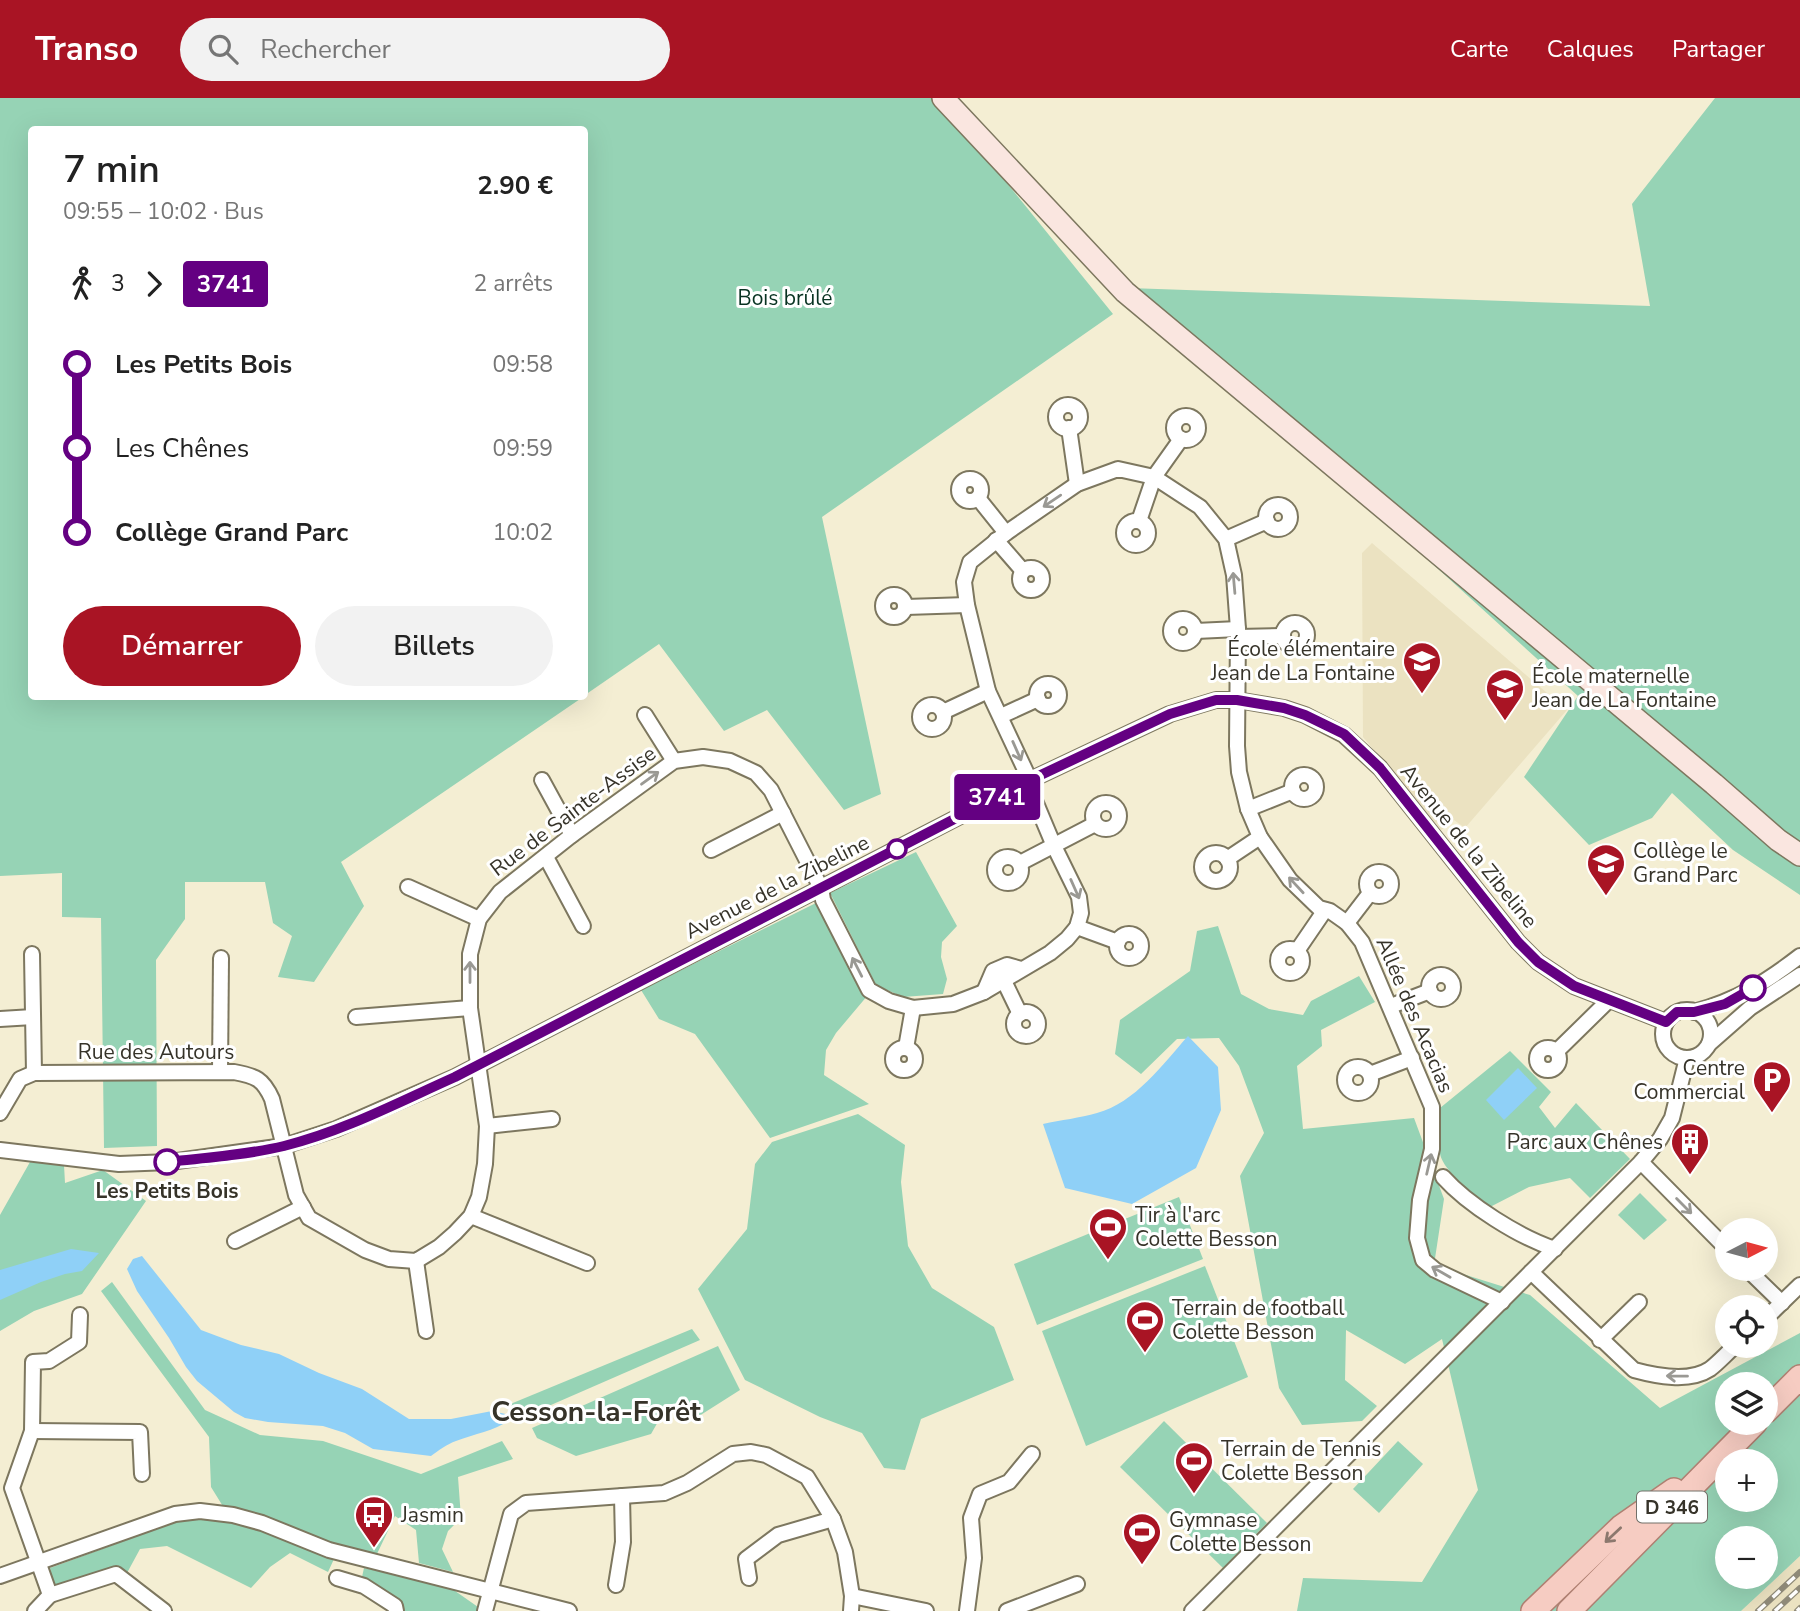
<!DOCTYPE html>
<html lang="fr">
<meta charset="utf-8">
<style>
body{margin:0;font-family:"Nunito Sans",sans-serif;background:#f2f2f2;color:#222;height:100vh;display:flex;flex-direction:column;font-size:26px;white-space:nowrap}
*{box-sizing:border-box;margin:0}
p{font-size:23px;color:#767676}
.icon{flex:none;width:38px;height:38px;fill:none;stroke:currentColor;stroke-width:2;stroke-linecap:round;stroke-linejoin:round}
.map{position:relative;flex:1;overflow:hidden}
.sheet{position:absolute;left:28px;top:28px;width:560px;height:574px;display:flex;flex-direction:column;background:#fff;border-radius:7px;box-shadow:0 7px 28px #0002}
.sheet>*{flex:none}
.badge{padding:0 14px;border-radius:5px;font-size:24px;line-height:46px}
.needle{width:46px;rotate:84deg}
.fabs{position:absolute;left:1715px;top:1120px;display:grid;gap:14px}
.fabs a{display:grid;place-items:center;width:63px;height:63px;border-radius:50%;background:#fff;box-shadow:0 7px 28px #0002;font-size:35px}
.map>.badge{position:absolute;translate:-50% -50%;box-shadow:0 0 0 4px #fff}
.legs{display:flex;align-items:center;gap:10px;height:77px;padding:0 35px;font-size:23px}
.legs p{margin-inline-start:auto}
.head{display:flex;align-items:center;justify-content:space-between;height:119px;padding:0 35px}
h1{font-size:38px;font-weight:600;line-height:52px}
.button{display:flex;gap:14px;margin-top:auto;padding:14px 35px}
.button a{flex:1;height:80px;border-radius:42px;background:#a91424;color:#fff;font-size:28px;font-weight:600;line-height:80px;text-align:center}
.button a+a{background:#f2f2f2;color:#222}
ul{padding:0 35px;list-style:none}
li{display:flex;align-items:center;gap:24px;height:84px;font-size:26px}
li i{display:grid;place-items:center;width:10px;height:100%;margin:0 9px;background:currentColor}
li i::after{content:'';width:18px;height:18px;margin:-9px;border:5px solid;border-radius:50%;background:#fff}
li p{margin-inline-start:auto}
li:first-child i{background:linear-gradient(#0000 50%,currentColor 0)}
li:last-child i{background:linear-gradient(currentColor 50%,#0000 0)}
header{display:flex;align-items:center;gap:42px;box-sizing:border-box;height:98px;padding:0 35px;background:#a91424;color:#fff}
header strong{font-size:33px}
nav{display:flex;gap:38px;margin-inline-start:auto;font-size:24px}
.search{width:490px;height:63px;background:#f2f2f2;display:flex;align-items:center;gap:18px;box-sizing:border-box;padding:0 24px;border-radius:38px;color:#767676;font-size:26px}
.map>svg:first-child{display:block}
.built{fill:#ebe2c1}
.green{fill:#96d3b5;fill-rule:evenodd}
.water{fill:#8fd0f7}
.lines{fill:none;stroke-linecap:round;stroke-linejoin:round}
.minor-casing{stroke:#7d775f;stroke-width:18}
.secondary-casing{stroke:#7d775f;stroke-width:24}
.primary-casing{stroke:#af8072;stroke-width:26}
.minor{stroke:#fff;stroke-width:14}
.secondary{stroke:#fae6e0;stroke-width:21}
.primary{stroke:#f6ccc2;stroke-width:23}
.rail-casing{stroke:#908b79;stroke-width:6}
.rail{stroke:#fff;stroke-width:3.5;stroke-dasharray:10;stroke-linecap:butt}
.oneway{stroke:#9a9994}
.oneway2{stroke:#8c786e}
.line-1-casing{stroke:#fff;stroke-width:16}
.line-1{stroke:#640082;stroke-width:10}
.stop-1-dot{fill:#fff;stroke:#640082;stroke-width:3.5}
.labels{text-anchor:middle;stroke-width:6;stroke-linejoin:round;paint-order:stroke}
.shield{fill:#fff;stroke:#727069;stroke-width:2}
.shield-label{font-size:19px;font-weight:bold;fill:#363329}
.park-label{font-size:21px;fill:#083322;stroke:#fff}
.poi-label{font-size:21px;fill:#363329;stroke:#fff;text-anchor:start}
.street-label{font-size:21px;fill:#363329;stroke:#fff}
.stop-label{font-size:21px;font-weight:bold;fill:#363329;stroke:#fff}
.district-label{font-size:28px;font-weight:bold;fill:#363329;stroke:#fff}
</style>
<header>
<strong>Transo</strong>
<div class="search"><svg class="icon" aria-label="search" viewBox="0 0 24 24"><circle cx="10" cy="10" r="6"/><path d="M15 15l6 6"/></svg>Rechercher</div>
<nav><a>Carte</a><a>Calques</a><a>Partager</a></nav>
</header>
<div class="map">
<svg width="1800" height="1513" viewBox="0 0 1800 1513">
<rect width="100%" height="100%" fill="#f4eed3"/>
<!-- built -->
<g class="built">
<polygon points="1372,445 1567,612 1465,730 1454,722 1441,732 1363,639 1362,455"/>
<polygon points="1800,1458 1800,1513 1741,1513"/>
</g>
<!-- green -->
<g class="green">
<polygon points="0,0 938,0 1113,216 822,419 881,696 844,712 767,612 724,633 659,546 585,597 584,32 32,32 32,598 583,599 341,764 364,808 314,884 278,879 292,838 273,825 265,784 185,784 185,821 156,862 157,1048 104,1050 101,820 62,819 62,775 0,778"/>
<polygon points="1715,0 1800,0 1800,797 1733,752 1672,695 1652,720 1589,747 1524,679 1578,598 1129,190 1650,208 1632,106"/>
<polygon points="916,754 957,828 942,844 941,859 947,881 943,896 903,899 876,887 830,795"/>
<polygon points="820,803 868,897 836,935 826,952 824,977 869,1006 770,1040 695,936 659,921 641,892"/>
<path d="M1218 828 1241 896 1269 911 1303 917 1311 903 1359 878 1375 904 1321 932 1322 948 1297 968 1303 1031 1414 1020 1444 1101 1434 1167 1530 1197 1660 1310 1800 1235V1458L1741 1513H1297L1303 1480 1422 1484 1478 1392 1442 1241 1405 1266 1346 1232 1345 1282 1377 1308 1362 1323 1302 1327 1279 1290 1240 1078 1264 1035 1239 968 1219 940 1177 941 1141 976 1115 956 1120 922 1190 873 1197 833ZM1727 1286H1766V1325H1727ZM1727 1363H1766V1402H1727ZM1727 1440H1766V1479H1727Z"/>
<path d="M1510 953 1551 994 1539 1009 1555 1030 1576 1005 1630 1061 1590 1100 1570 1080 1529 1089 1490 1109C1475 1098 1444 1074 1440 1056 1438 1041 1440 1024 1440 1010Z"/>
<polygon points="858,1016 905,1047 901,1084 908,1148 932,1190 994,1229 1014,1282 921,1321 905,1372 884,1370 862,1335 820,1319 745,1282 698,1191 747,1131 755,1066 772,1044"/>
<polygon points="30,1064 64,1067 65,1085 103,1072 146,1103 82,1196 34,1213 0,1233 0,1117"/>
<polygon points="1640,1095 1667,1122 1644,1142 1618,1117"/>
<polygon points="1179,1099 1203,1161 1037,1227 1014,1166"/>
<polygon points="1205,1168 1248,1279 1086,1348 1042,1233"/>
<polygon points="112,1184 205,1312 260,1337 323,1343 421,1376 502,1343 513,1361 458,1379 461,1420 448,1433 442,1451 453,1474 419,1465 416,1432 395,1418 376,1458 306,1438 224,1410 211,1389 209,1339 101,1193"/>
<polygon points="692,1231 700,1242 528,1317 508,1307"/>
<polygon points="718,1248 740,1292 688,1325 667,1308 651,1336 576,1358 537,1340 532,1330"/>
<polygon points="1164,1323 1267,1425 1223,1470 1120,1369"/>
<polygon points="1398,1343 1423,1366 1379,1415 1353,1391"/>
<polygon points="195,1417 260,1431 334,1461 328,1474 290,1455 270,1469 251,1490 167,1448 140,1451 127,1475 54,1490 50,1470"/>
<polygon points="364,1470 448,1488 478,1509 477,1513 402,1513 370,1483 362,1479"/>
</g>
<!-- water -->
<g class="water">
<path d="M1188 938 1218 969 1221 1012 1196 1070 1132 1106 1065 1090 1043 1026C1061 1022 1080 1020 1097 1015 1135 1005 1163 966 1188 938Z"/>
<polygon points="1518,970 1537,990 1504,1022 1486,1002"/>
<polygon points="71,1151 99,1155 82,1173 65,1176 41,1184 0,1202 0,1172"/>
<path d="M142 1158 201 1232 241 1247 279 1256 319 1275 362 1291 409 1321H451L492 1313 515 1318C497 1333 477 1335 456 1343 447 1346 438 1353 431 1358L373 1351 345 1335 323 1328 268 1324 245 1320 234 1314 197 1283 186 1269 169 1240 137 1193 127 1171 133 1161Z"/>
</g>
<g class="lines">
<defs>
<g id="minor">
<circle cx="1068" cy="319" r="12"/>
<circle cx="1186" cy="330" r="12"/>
<polyline points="1069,330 1077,386"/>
<circle cx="970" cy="392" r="11"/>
<polyline points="978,400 1006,435"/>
<circle cx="1278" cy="419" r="12"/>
<circle cx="1136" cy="435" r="12"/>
<polyline points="1139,423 1154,379 1181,341"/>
<polyline points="1226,441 1267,423"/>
<polyline points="996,442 1023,473"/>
<circle cx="1031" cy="481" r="11"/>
<circle cx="894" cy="508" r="11"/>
<polyline points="906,509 967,507"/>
<circle cx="1183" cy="533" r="12"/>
<circle cx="1295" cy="537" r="12"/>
<polyline points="1196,533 1238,531"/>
<polyline points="1238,539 1283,538"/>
<circle cx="1048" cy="597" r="11"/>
<circle cx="932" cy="619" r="12"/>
<polyline points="943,614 988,593"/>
<polyline points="645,617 674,663"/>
<polyline points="1001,618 1038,601"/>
<circle cx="1304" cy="689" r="12"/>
<polyline points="542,682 572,737"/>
<circle cx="1106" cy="718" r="13"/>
<polyline points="1248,711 1293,693"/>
<polyline points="711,752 783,715"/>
<circle cx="1216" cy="769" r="14"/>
<circle cx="1008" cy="772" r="13"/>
<polyline points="546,759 583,828"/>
<polyline points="1227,761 1260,739"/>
<polyline points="1020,765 1095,726"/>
<circle cx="1379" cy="786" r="12"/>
<polyline points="408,789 479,821"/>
<polyline points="1347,825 1370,795"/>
<polyline points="1077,829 1118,844"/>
<circle cx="1129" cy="848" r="12"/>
<circle cx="1290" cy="863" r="12"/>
<polyline points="1297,853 1325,812"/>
<polyline points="32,856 34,975"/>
<circle cx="1441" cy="889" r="12"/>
<polyline points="1003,881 1020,916"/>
<polyline points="984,894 993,873 1007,867 1021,871"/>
<polyline points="1391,908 1430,893"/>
<circle cx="1687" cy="936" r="24"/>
<path d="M1694 914C1737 902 1765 885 1800 858"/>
<circle cx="1026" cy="926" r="12"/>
<polyline points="356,919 470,910"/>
<polyline points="0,921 33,919"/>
<polyline points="1709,946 1750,910 1800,877"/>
<circle cx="904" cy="961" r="11"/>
<circle cx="1548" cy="961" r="11"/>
<polyline points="906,950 913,910"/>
<polyline points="1557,953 1609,902"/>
<circle cx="1358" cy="982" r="13"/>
<polyline points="220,974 221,860"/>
<polyline points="1370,976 1412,960"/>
<path d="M0 1015 20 981 34 975 234 974C256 978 263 981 272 1001L296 1097 309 1120 365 1152 389 1161 416 1163 439 1149 455 1135 471 1118 479 1099 485 1066 487 1028 470 910V856L479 821 500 794 572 737 674 663 703 659 730 663 756 675 771 692 821 790 823 802 869 892 889 903 913 910 953 906 984 894 1050 855 1067 841 1077 829 1081 815 1079 799 1054 748 1033 698 1027 676 988 593 967 507 964 484 970 464 1006 435 1077 386 1118 371 1154 379 1200 409 1226 441 1234 477 1238 531 1237 648 1239 674 1248 711 1260 739 1290 782 1319 810 1330 813 1347 825 1362 844 1432 1009V1051L1420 1102 1417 1140 1423 1162 1435 1172 1502 1204"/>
<polyline points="487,1028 552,1021"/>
<polyline points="0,1052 119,1066 170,1064 284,1048 336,1031 455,979 1028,683 1170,616 1216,602 1237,602 1284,610 1305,617 1344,637 1380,670 1518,844 1538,864 1574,888 1666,924"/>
<polyline points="1641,1064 1727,1151"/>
<path d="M1443 1079C1468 1107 1519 1139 1555 1151"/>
<polyline points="471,1118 587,1165"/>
<polyline points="235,1143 303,1109"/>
<polyline points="416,1163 426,1233"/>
<polyline points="1747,1171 1782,1205"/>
<path d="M1531 1174 1634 1272C1656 1278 1689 1285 1710 1271 1719 1264 1727 1255 1735 1248"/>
<polyline points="80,1217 79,1244 49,1263 33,1264 32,1333 12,1390 50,1497 116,1476 164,1513"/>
<polyline points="1766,1220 1800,1187"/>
<polyline points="1600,1242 1639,1204"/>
<polyline points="32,1333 140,1334 142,1376"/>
<polyline points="0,1478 175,1416 200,1413 233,1417 262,1425 329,1452 569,1513"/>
<polyline points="337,1480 364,1488 395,1508 396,1513"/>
<polyline points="749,1480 746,1461 778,1437 833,1421"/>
<polyline points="616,1487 623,1444 622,1398"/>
<polyline points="852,1498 926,1513"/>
<polyline points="35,1513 50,1497"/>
<polyline points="485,1513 511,1416 526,1405 664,1395 687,1385 733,1356 751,1354 766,1357 807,1379 833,1421 845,1454 852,1498 851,1513"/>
<polyline points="967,1513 974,1460 971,1420 980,1396 1009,1384 1032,1356"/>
<polyline points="1007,1513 1077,1486"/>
<polyline points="1192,1513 1641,1064 1660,1041 1672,1020 1687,960"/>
</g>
<polyline id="secondary" points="943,0 1125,194 1714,686 1778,742 1800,757"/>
<g id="primary">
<polyline points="1766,1313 1800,1279"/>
<polyline points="1533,1513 1621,1429 1674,1392"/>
<polyline points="1569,1513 1755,1325"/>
</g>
</defs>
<!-- minor casing -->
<use href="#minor" class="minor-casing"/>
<!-- secondary casing -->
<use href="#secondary" class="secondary-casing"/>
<!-- primary casing -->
<use href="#primary" class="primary-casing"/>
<!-- minor -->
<use href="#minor" class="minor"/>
<!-- secondary -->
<use href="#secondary" class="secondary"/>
<!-- primary -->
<use href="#primary" class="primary"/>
<defs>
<g id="rail">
<polyline points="1758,1513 1800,1474"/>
<polyline points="1775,1513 1800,1490"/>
<polyline points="1797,1513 1800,1510"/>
</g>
</defs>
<!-- rail casing -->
<use href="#rail" class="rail-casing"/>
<!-- rail -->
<use href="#rail" class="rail"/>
</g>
<!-- one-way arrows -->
<defs><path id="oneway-shaft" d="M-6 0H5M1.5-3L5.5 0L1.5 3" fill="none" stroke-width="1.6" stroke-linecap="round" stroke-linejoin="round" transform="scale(1.75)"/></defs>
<g class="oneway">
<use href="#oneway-shaft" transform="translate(1052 403) rotate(146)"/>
<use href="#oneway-shaft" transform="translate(1234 485) rotate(-95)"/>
<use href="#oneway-shaft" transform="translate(1017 653) rotate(66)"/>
<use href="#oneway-shaft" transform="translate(650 680) rotate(-36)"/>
<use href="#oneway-shaft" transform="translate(1296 787) rotate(-133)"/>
<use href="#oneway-shaft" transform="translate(1075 791) rotate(66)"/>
<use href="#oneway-shaft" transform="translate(857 869) rotate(-117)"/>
<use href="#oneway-shaft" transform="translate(470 874) rotate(-90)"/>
<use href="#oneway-shaft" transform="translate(1429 1066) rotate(-77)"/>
<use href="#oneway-shaft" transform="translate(1684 1108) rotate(45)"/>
<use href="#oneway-shaft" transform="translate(1441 1174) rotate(-150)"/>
<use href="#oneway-shaft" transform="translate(1677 1278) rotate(-179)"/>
</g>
<use class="oneway2" href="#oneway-shaft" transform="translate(1613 1437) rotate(137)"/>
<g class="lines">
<defs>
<path id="line-1" d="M167 1064C205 1060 246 1057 284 1048 344 1033 399 1004 455 979L1028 683 1170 616 1216 602H1237L1284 610 1305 617 1344 636 1380 670 1518 844 1538 864 1574 888 1666 924 1677 914H1694L1725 906 1753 890"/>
</defs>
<!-- line-1 casing -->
<use href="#line-1" class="line-1-casing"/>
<!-- line-1 -->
<use href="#line-1" class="line-1"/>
</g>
<!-- icons -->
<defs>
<symbol id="school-pin" viewBox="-11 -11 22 30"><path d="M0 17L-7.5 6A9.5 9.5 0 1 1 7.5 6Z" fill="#a91424" stroke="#fff"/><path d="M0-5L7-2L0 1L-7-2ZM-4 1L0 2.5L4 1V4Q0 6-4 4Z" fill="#fff"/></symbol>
<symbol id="parking-pin" viewBox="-11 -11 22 30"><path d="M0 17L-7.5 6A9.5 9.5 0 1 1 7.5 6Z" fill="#a91424" stroke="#fff"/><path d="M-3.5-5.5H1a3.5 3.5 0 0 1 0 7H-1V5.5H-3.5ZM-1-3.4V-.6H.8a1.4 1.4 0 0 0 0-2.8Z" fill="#fff"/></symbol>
<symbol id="building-pin" viewBox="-11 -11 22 30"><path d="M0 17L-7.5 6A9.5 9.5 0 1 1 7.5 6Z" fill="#a91424" stroke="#fff"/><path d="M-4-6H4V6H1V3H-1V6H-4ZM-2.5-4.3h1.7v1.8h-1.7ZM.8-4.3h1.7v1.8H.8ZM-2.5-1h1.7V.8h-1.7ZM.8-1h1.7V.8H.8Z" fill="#fff"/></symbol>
<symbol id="stadium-pin" viewBox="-11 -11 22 30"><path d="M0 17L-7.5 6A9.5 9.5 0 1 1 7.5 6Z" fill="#a91424" stroke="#fff"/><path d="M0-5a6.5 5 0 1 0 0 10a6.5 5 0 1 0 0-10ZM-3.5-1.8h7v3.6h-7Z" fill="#fff"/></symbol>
<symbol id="bus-pin" viewBox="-11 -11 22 30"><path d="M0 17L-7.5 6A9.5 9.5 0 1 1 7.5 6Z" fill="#a91424" stroke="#fff"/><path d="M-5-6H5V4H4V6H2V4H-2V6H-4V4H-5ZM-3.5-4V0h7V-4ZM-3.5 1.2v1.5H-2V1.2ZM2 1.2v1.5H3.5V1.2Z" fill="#fff"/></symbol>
</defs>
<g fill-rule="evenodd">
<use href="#school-pin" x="1400" y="541" width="44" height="60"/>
<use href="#school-pin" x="1483" y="568" width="44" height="60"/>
<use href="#school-pin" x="1584" y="743" width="44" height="60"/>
<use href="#parking-pin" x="1750" y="960" width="44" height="60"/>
<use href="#building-pin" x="1668" y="1022" width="44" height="60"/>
<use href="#stadium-pin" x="1086" y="1107" width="44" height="60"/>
<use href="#stadium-pin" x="1123" y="1200" width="44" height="60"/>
<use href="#stadium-pin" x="1172" y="1341" width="44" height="60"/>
<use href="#bus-pin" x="352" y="1395" width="44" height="60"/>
<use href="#stadium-pin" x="1120" y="1412" width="44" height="60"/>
</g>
<!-- markers -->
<g class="stop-1-dot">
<circle cx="897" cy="751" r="9"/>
<circle cx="1753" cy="890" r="12"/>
<circle cx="167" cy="1064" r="12"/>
</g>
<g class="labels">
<!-- shield labels -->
<rect class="shield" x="1637" y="1393.5" width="70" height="31" rx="5"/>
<g class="shield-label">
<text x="1672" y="1416">D 346</text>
</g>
<!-- park labels -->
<g class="park-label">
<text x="785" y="207">Bois brûlé</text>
</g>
<!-- poi labels -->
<g class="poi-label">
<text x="1395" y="558" text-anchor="end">École élémentaire<tspan x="1395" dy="24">Jean de La Fontaine</tspan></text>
<text x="1532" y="585">École maternelle<tspan x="1532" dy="24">Jean de La Fontaine</tspan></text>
<text x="1633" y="760">Collège le<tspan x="1633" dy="24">Grand Parc</tspan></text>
<text x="1745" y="977" text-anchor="end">Centre<tspan x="1745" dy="24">Commercial</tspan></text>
<text x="1663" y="1051" text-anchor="end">Parc aux Chênes</text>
<text x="1135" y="1124">Tir à l'arc<tspan x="1135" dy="24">Colette Besson</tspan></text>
<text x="1172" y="1217">Terrain de football<tspan x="1172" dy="24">Colette Besson</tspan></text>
<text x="1221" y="1358">Terrain de Tennis<tspan x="1221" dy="24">Colette Besson</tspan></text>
<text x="401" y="1424">Jasmin</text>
<text x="1169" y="1429">Gymnase<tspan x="1169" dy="24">Colette Besson</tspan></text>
</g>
<!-- street labels -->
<g class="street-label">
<text transform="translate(573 713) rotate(-37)" y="7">Rue de Sainte-Assise</text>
<text transform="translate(1469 748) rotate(51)" y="7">Avenue de la Zibeline</text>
<text transform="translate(777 789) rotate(-27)" y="7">Avenue de la Zibeline</text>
<text transform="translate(1415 917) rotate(67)" y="7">Allée des Acacias</text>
<text x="156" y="961">Rue des Autours</text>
</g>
<!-- stop labels -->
<g class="stop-label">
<text x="167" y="1100">Les Petits Bois</text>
</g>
<!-- district labels -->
<g class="district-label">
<text x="596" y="1323">Cesson-la-Forêt</text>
</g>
</g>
</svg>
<div class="fabs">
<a><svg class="needle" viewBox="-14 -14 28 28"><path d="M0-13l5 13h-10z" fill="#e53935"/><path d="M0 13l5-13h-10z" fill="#767676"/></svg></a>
<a><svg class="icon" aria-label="locate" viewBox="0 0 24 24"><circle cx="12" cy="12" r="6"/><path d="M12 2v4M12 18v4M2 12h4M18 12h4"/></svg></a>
<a><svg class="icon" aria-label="layers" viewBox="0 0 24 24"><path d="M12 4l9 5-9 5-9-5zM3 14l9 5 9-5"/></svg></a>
<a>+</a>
<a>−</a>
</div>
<b class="badge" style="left:997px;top:699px;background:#640082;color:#fff">3741</b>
<section class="sheet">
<div class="head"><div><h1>7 min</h1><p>09:55 – 10:02 · Bus</p></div><b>2.90 €</b></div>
<div class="legs"><svg class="icon" aria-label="walk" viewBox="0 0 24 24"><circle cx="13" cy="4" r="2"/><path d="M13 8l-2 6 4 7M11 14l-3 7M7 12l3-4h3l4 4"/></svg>3<svg class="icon" aria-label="forward" viewBox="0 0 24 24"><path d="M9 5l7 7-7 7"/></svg><b class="badge" style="background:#640082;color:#fff">3741</b><p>2 arrêts</p></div>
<ul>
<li><i style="color:#640082"></i><b>Les Petits Bois</b><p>09:58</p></li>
<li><i style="color:#640082"></i><span>Les Chênes</span><p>09:59</p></li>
<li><i style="color:#640082"></i><b>Collège Grand Parc</b><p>10:02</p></li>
</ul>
<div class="button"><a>Démarrer</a><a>Billets</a></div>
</section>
</div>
